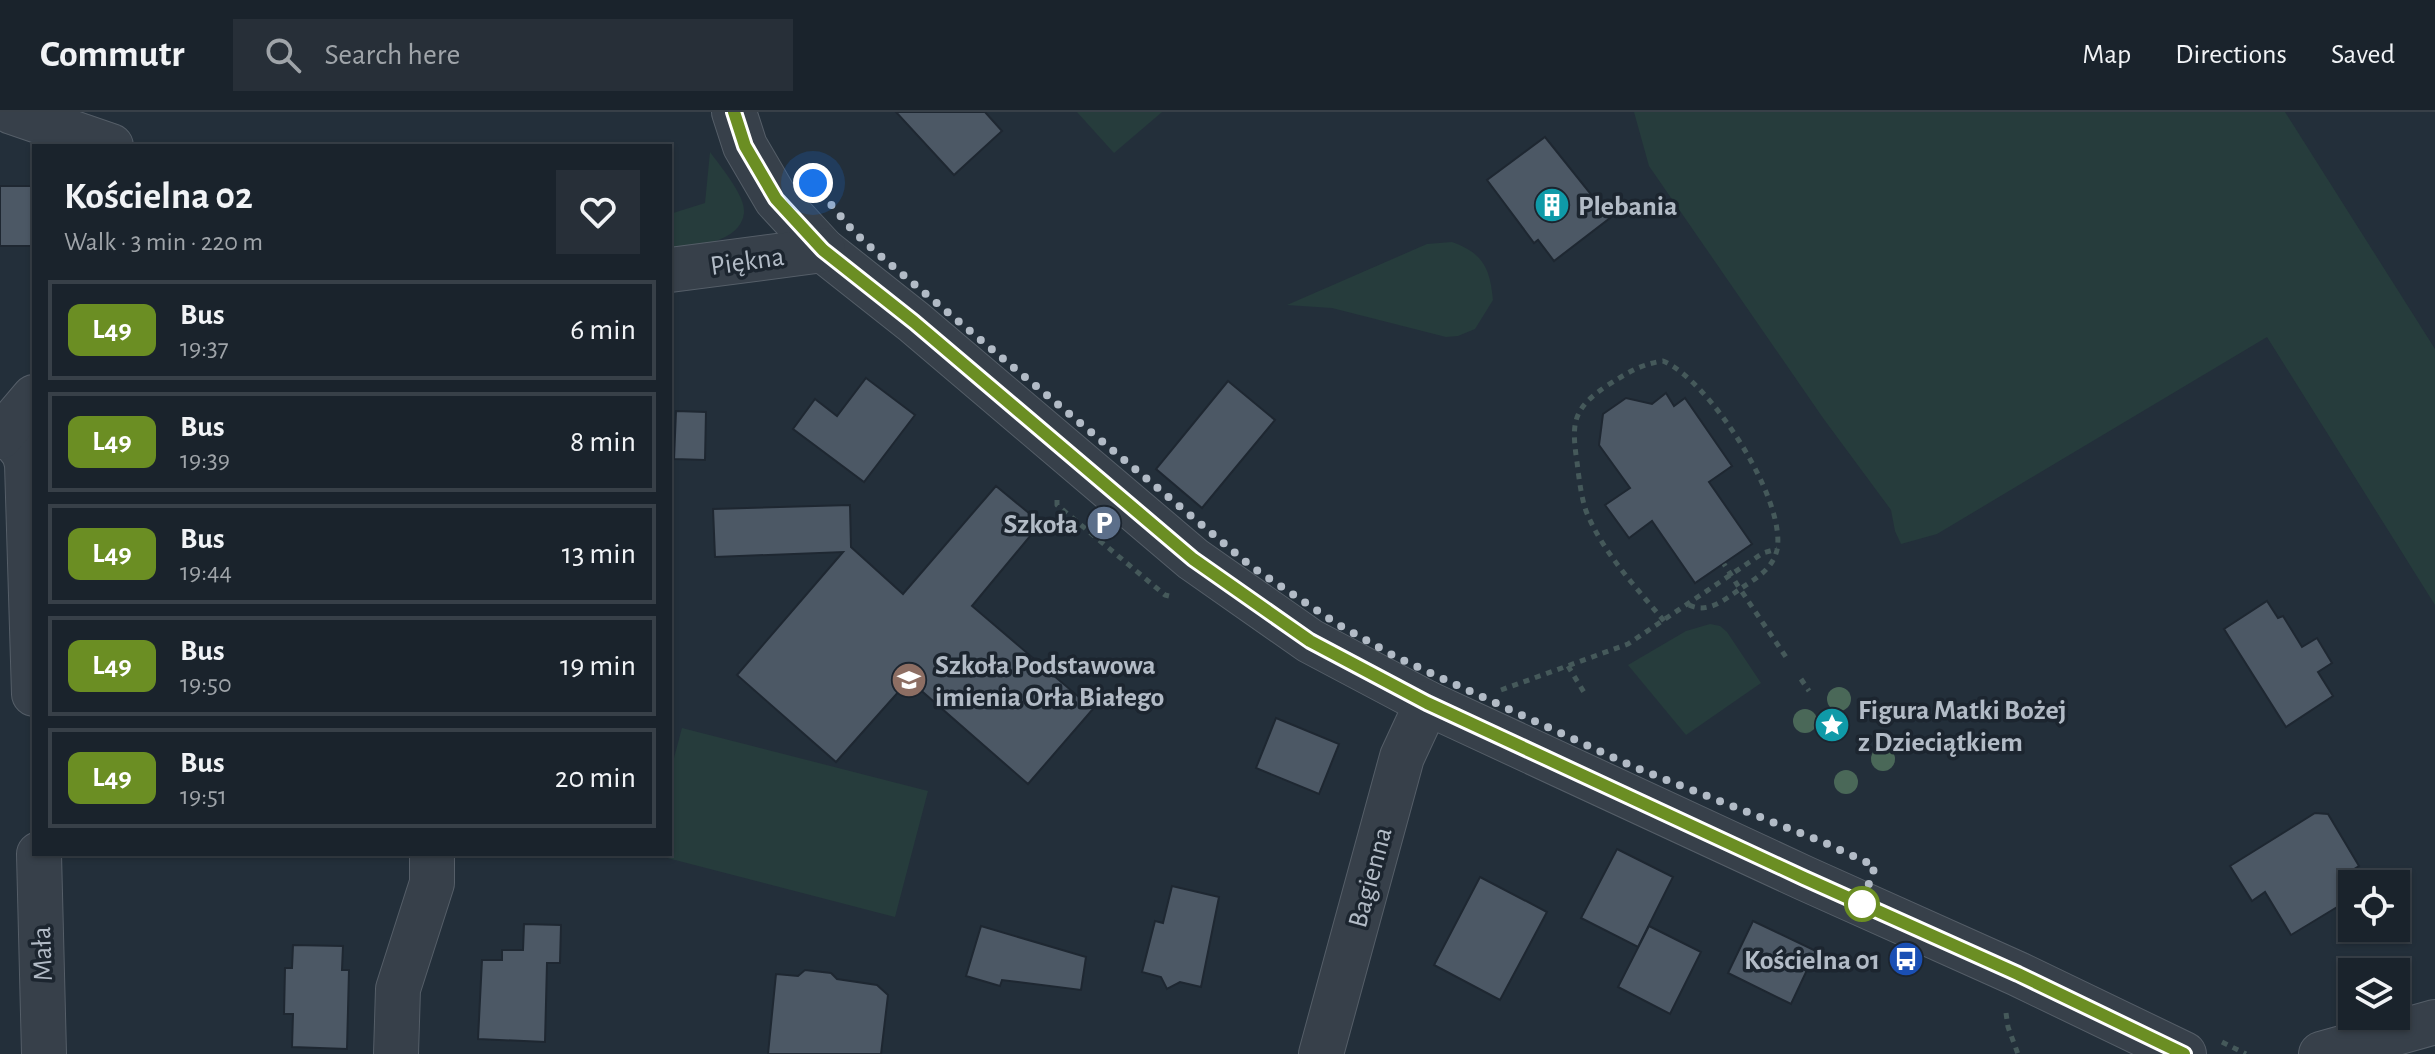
<!DOCTYPE html>
<meta charset="utf-8">
<style>
body{margin:0;font-family:"Alegreya Sans",sans-serif;background:#272f38;color:#f1f3f6;height:100vh;display:flex;flex-direction:column;font-size:30px;white-space:nowrap}
*{box-sizing:border-box;margin:0}
p{font-size:26px;color:#9fa4a9}
.icon{flex:none;width:44px;height:44px;fill:none;stroke:currentColor;stroke-width:2;stroke-linecap:round;stroke-linejoin:round}
.map{position:relative;flex:1;overflow:hidden}
.sheet{position:absolute;left:32px;top:32px;width:640px;height:712px;display:flex;flex-direction:column;background:#1a232c;border-radius:0px;box-shadow:0 2px 6px #0004,0 0 0 2px #384048}
.sheet>*{flex:none}
.badge{padding:0 16px;border-radius:12px;font-size:28px;line-height:52px}
.controls{position:absolute;left:2338px;top:758px;display:grid;gap:16px}
.controls a{display:grid;place-items:center;width:72px;height:72px;border-radius:0px;background:#1a232c;box-shadow:0 2px 6px #0004,0 0 0 2px #384048;font-size:40px}
.you{position:absolute;width:40px;height:40px;margin:-20px;border:6px solid #fff;border-radius:50%;background:#1a73e8;box-shadow:0 0 0 12px #1a73e833}
.map>.badge{position:absolute;translate:-50% -50%;box-shadow:0 0 0 4px #fff}
.round{display:grid;place-items:center;flex:none;width:84px;height:84px;border-radius:0px;background:#272f38}
.summary{display:flex;align-items:center;justify-content:space-between;height:136px;padding:0 32px}
h1{font-size:38px;font-weight:600;line-height:60px}
ul{padding:0;list-style:none}
li{display:flex;align-items:center;gap:24px;height:100px;margin:0 16px 12px;padding:0 16px;border:4px solid #384048;border-radius:0px}
li div{flex:1}
li b{display:block;font-size:30px}
li em{font-style:normal}
li .badge{min-width:88px;font-weight:700;text-align:center}
header{display:flex;align-items:center;gap:48px;box-sizing:border-box;height:112px;padding:0 40px;background:#1a232c;border-bottom:2px solid #384048}
header strong{font-size:38px}
nav{display:flex;gap:44px;margin-inline-start:auto;font-size:28px}
.search{width:560px;height:72px;background:#272f38;display:flex;align-items:center;gap:20px;box-sizing:border-box;padding:0 28px;border-radius:0px;color:#9fa4a9;font-size:30px}
.map>svg:first-child{display:block}
.green{fill:#263c3c}
.building{fill:#4c5865;stroke:#1e2731;stroke-width:2}
.lines{fill:none;stroke-linecap:round;stroke-linejoin:round}
.minor-casing{stroke:#555e68;stroke-width:46}
.path{stroke:#45595a;stroke-width:5;stroke-dasharray:6 6;stroke-linecap:butt}
.minor{stroke:#37404a;stroke-width:44}
.tree{fill:#4a6858}
.line-casing{stroke:#fff;stroke-width:18}
.line{stroke:#6b8e23;stroke-width:12}
.walk{stroke:#b2bbc6;stroke-width:8;stroke-dasharray:0 14.4}
.stop-dot{fill:#fff;stroke:#6b8e23;stroke-width:4}
.labels{text-anchor:middle;stroke-width:7;stroke-linejoin:round;paint-order:stroke}
.poi-label{font-size:28px;font-weight:bold;fill:#b2bbc6;stroke:#1c252f;text-anchor:start}
.street-label{font-size:28px;fill:#b2bbc6;stroke:#1c252f}
</style>
<header>
<strong>Commutr</strong>
<div class="search"><svg class="icon" aria-label="search" viewBox="0 0 24 24"><circle cx="10" cy="10" r="6"/><path d="M15 15l6 6"/></svg>Search here</div>
<nav><a>Map</a><a>Directions</a><a>Saved</a></nav>
</header>
<div class="map">
<svg width="2435" height="942" viewBox="0 0 2435 942">
<rect width="100%" height="100%" fill="#232f3a"/>
<!-- green -->
<g class="green">
<polygon points="1077,0 1162,0 1114,41"/>
<polygon points="1634,0 2285,0 2435,237 2435,493 2267,225 1937,422 1901,432 1895,419 1891,398 1823,306 1649,54"/>
<path d="M710 40C720 54 746 84 744 101 741 130 694 136 670 136V102L705 91Z"/>
<path d="M1452 130C1483 141 1490 156 1493 188L1475 217 1458 224 1446 225 1332 196 1287 193 1427 132Z"/>
<polygon points="1710,512 1720,514 1727,520 1761,571 1686,623 1628,553 1686,519"/>
<polygon points="682,616 928,679 895,805 652,742 670,742 670,661"/>
</g>
<!-- building -->
<g class="building">
<polygon points="896,0 985,0 1002,19 954,63"/>
<polygon points="1545,25 1610,106 1554,149 1538,128 1534,131 1487,68"/>
<rect x="0" y="74" width="34" height="60"/>
<polygon points="866,266 915,303 864,370 793,317 815,287 837,304"/>
<polygon points="1228,269 1275,308 1202,396 1156,357"/>
<polygon points="1666,281 1674,294 1685,286 1732,354 1709,370 1752,432 1695,471 1652,409 1629,426 1605,393 1630,376 1599,333 1603,302 1626,286 1652,292"/>
<polygon points="676,299 706,300 705,348 674,347"/>
<polygon points="996,374 1041,411 972,494 1093,597 1028,672 909,568 836,650 737,563 843,440 715,445 713,397 850,393 851,435 903,482"/>
<polygon points="2267,489 2278,506 2283,504 2302,535 2317,526 2332,551 2318,560 2333,584 2286,615 2224,517"/>
<polygon points="1276,606 1339,632 1319,682 1256,656"/>
<polygon points="2315,701 2328,702 2359,754 2346,762 2352,772 2352,786 2291,823 2265,780 2252,789 2230,754"/>
<polygon points="1617,737 1673,765 1638,835 1581,806"/>
<polygon points="1480,765 1547,800 1500,888 1434,853"/>
<polygon points="1172,774 1219,785 1201,875 1180,870 1167,877 1161,865 1142,860 1155,809 1163,811"/>
<polygon points="1753,809 1816,839 1791,892 1728,861"/>
<polygon points="524,812 561,813 560,851 547,851 545,930 478,927 482,848 502,848 502,838 523,838"/>
<polygon points="981,814 1086,845 1081,878 1002,868 1000,874 966,864"/>
<polygon points="1649,814 1701,840 1670,902 1618,875"/>
<polygon points="293,833 343,834 342,858 349,858 347,937 292,935 293,902 284,902 285,856 292,856"/>
<polygon points="805,858 831,861 837,867 877,873 888,883 881,942 768,942 776,862 798,864"/>
</g>
<g class="lines">
<defs>
<g id="minor">
<polyline points="12,0 111,34"/>
<polyline points="734,0 745,34 776,87 823,138 914,210 1193,447 1310,529 1427,591 1804,766 2018,862 2184,942"/>
<polyline points="670,158 823,138"/>
<polyline points="6,318 24,341 27,352 34,582"/>
<polyline points="0,325 34,285"/>
<polyline points="39,742 44,942"/>
<polyline points="396,942 398,877 432,771 432,742"/>
<polyline points="1321,942 1402,645 1427,591"/>
<polyline points="2321,942 2435,910"/>
</g>
</defs>
<!-- minor casing -->
<use href="#minor" class="minor-casing"/>
<!-- path -->
<g class="path">
<polyline points="1057,388 1057,393 1165,483 1169,484"/>
<path d="M1689 493C1708 502 1724 488 1740 477L1786 545"/>
<path d="M1664 509C1636 475 1603 441 1586 399 1581 384 1579 366 1577 350 1571 310 1573 296 1608 273 1627 261 1641 252 1663 249 1709 268 1787 388 1777 438 1772 458 1756 466 1740 477L1724 452"/>
<polyline points="1568,554 1585,582"/>
<polyline points="1801,567 1809,579"/>
<polyline points="1501,578 1628,532 1763,441 1777,437"/>
<polyline points="2006,901 2008,915 2018,942"/>
<polyline points="2222,930 2246,942"/>
</g>
<!-- minor -->
<use href="#minor" class="minor"/>
</g>
<!-- trees -->
<g class="tree">
<circle cx="1839" cy="587" r="12"/>
<circle cx="1805" cy="609" r="12"/>
<circle cx="1883" cy="647" r="12"/>
<circle cx="1846" cy="670" r="12"/>
</g>
<g class="lines">
<defs>
<polyline id="line" points="734,0 745,34 776,87 823,138 914,210 1193,447 1310,529 1427,591 1804,766 2018,862 2184,942"/>
</defs>
<!-- line casing -->
<use href="#line" class="line-casing"/>
<!-- line -->
<use href="#line" class="line"/>
<!-- walk -->
<polyline class="walk" points="813,71 853,119 877,141 1252,455 1339,513 1396,545 1634,655 1823,730 1875,754 1862,792"/>
</g>
<!-- icons -->
<defs>
<symbol id="building-disc" viewBox="-11 -11 22 22"><circle r="9.5" fill="#0f9aa8" stroke="#1c252f"/><path d="M-4-6H4V6H1V3H-1V6H-4ZM-2.5-4.3h1.7v1.8h-1.7ZM.8-4.3h1.7v1.8H.8ZM-2.5-1h1.7V.8h-1.7ZM.8-1h1.7V.8H.8Z" fill="#fff"/></symbol>
<symbol id="parking-disc" viewBox="-11 -11 22 22"><circle r="9.5" fill="#5c6f8a" stroke="#1c252f"/><path d="M-3.5-5.5H1a3.5 3.5 0 0 1 0 7H-1V5.5H-3.5ZM-1-3.4V-.6H.8a1.4 1.4 0 0 0 0-2.8Z" fill="#fff"/></symbol>
<symbol id="school-disc" viewBox="-11 -11 22 22"><circle r="9.5" fill="#8d6e63" stroke="#1c252f"/><path d="M0-5L7-2L0 1L-7-2ZM-4 1L0 2.5L4 1V4Q0 6-4 4Z" fill="#fff"/></symbol>
<symbol id="sight-disc" viewBox="-11 -11 22 22"><circle r="9.5" fill="#0f9aa8" stroke="#1c252f"/><path d="M0-6L1.8-2.2L6-1.7L2.9 1.2L3.7 5.4L0 3.3L-3.7 5.4L-2.9 1.2L-6-1.7L-1.8-2.2Z" fill="#fff"/></symbol>
<symbol id="bus-disc" viewBox="-11 -11 22 22"><circle r="9.5" fill="#1a4fb4" stroke="#1c252f"/><path d="M-5-6H5V4H4V6H2V4H-2V6H-4V4H-5ZM-3.5-4V0h7V-4ZM-3.5 1.2v1.5H-2V1.2ZM2 1.2v1.5H3.5V1.2Z" fill="#fff"/></symbol>
</defs>
<g fill-rule="evenodd">
<use href="#building-disc" x="1532" y="73" width="40" height="40"/>
<use href="#parking-disc" x="1084" y="391" width="40" height="40"/>
<use href="#school-disc" x="889" y="548" width="40" height="40"/>
<use href="#sight-disc" x="1812" y="593" width="40" height="40"/>
<use href="#bus-disc" x="1886" y="827" width="40" height="40"/>
</g>
<!-- markers -->
<circle class="stop-dot" cx="1862" cy="792" r="16"/>
<g class="labels">
<!-- poi labels -->
<g class="poi-label">
<text x="1578" y="103">Plebania</text>
<text x="1078" y="421" text-anchor="end">Szkoła</text>
<text x="935" y="562">Szkoła Podstawowa<tspan x="935" dy="32">imienia Orła Białego</tspan></text>
<text x="1858" y="607">Figura Matki Bożej<tspan x="1858" dy="32">z Dzieciątkiem</tspan></text>
<text x="1880" y="857" text-anchor="end">Kościelna 01</text>
</g>
<!-- street labels -->
<g class="street-label">
<text transform="translate(747 148) rotate(-8)" y="10">Piękna</text>
<text transform="translate(1369 765) rotate(-75)" y="10">Bagienna</text>
<text transform="translate(41 842) rotate(-92)" y="10">Mała</text>
</g>
</g>
</svg>
<div class="controls">
<a><svg class="icon" aria-label="locate" viewBox="0 0 24 24"><circle cx="12" cy="12" r="6"/><path d="M12 2v4M12 18v4M2 12h4M18 12h4"/></svg></a>
<a><svg class="icon" aria-label="layers" viewBox="0 0 24 24"><path d="M12 4l9 5-9 5-9-5zM3 14l9 5 9-5"/></svg></a>
</div>
<div class="you" style="left:813px;top:71px"></div>
<section class="sheet">
<div class="summary"><div><h1>Kościelna 02</h1><p>Walk · 3 min · 220 m</p></div><a class="round"><svg class="icon" aria-label="heart" viewBox="0 0 24 24"><path d="M12 20l-8-8c-3-5 5-10 8-4 3-6 11-1 8 4z"/></svg></a></div>
<ul>
<li><span class="badge" style="background:#6b8e23;color:#fff">L49</span><div><b>Bus</b><p>19:37</p></div><em>6 min</em></li>
<li><span class="badge" style="background:#6b8e23;color:#fff">L49</span><div><b>Bus</b><p>19:39</p></div><em>8 min</em></li>
<li><span class="badge" style="background:#6b8e23;color:#fff">L49</span><div><b>Bus</b><p>19:44</p></div><em>13 min</em></li>
<li><span class="badge" style="background:#6b8e23;color:#fff">L49</span><div><b>Bus</b><p>19:50</p></div><em>19 min</em></li>
<li><span class="badge" style="background:#6b8e23;color:#fff">L49</span><div><b>Bus</b><p>19:51</p></div><em>20 min</em></li>
</ul>
</section>
</div>
